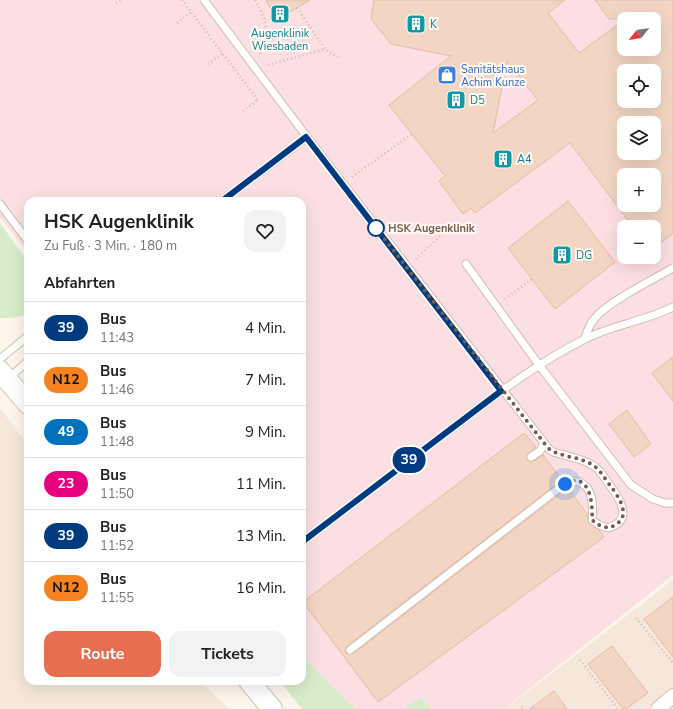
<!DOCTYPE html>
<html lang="de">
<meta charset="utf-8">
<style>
body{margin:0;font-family:"Nunito Sans",sans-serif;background:#f2f2f2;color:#222;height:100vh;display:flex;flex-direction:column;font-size:15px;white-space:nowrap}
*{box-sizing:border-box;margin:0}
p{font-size:13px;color:#767676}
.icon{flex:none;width:22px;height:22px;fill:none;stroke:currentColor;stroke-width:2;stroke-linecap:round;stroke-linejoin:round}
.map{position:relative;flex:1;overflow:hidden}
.panel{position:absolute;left:24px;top:197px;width:282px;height:488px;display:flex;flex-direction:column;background:#fff;border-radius:12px;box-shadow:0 4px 16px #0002}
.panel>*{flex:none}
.badge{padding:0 8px;border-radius:13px;font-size:14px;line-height:26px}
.needle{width:26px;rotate:240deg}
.buttons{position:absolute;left:617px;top:12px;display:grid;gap:8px}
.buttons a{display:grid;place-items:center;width:44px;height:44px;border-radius:8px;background:#fff;box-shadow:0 4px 16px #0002;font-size:20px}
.you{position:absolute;width:20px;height:20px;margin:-10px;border:3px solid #fff;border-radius:50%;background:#1a73e8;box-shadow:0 0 0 6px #1a73e833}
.map>.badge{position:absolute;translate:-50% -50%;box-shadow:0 0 0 2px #fff}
h2{padding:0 20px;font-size:15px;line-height:36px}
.round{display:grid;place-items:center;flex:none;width:42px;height:42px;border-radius:12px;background:#f2f2f2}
.head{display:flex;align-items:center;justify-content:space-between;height:68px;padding:0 20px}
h1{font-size:19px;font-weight:700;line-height:30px}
.action{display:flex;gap:8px;margin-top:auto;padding:8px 20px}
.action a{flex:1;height:46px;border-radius:12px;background:#e76f51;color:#fff;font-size:16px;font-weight:700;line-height:46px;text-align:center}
.action a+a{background:#f2f2f2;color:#222}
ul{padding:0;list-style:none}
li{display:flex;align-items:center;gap:12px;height:52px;padding:0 20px;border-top:1px solid #e0e0e0}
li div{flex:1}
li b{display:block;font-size:15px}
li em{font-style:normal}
li .badge{min-width:44px;font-weight:700;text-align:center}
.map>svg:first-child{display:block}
.residential{fill:#f5e8da}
.medical{fill:#fbdfe3;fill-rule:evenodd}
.green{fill:#d8ecc9}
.building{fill:#f3d5c3;stroke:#e6bba3;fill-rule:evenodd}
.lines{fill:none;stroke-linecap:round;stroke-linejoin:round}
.service-casing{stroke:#d1beb0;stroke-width:9}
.minor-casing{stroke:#d1beb0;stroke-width:16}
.secondary-casing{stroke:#d6c0b0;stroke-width:22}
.path{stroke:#d9b8a5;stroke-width:2.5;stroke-dasharray:1 3;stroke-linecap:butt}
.service{stroke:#fff;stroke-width:7}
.minor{stroke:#fff;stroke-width:14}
.secondary{stroke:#fff;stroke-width:20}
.line-casing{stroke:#fff;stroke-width:9}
.line{stroke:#003b80;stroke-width:6}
.walk{stroke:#7a5c4d;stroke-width:4;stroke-dasharray:0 7.2}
.stop-dot{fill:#fff;stroke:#003b80;stroke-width:2}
.labels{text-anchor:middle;stroke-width:4;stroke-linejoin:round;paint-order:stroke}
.culture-label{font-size:11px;fill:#0d838f;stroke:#fffaf3;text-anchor:start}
.shop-label{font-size:11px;fill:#366cbe;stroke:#fffaf3;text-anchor:start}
.stop-label{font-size:11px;font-weight:bold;fill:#7a5c4d;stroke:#fffaf3;text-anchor:start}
</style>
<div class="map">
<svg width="673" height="709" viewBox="0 0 673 709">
<rect width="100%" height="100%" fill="#fdf6ec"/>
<!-- residential -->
<g class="residential">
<polygon points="0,408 28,445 28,681 199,681 230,709 0,709"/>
<polygon points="673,579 673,709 505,709 642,604"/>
</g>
<!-- medical -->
<path class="medical" d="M0 0H673V575L504 709H432L421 697 404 709H356L308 662 302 652V201H28V253L0 217ZM624 19H654V49H624ZM624 71H654V101H624ZM624 123H654V153H624ZM624 175H654V205H624ZM624 227H654V257H624Z"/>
<!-- green -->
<g class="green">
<path d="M0 223 28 262V312C21 319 9 318 0 318Z"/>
<polygon points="302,652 308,662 356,709 302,709 280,681 302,681"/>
<polygon points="421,697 432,709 404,709"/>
</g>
<!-- building -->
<g class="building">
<polygon points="266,0 310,0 277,20"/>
<path d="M374 0H565L548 13 579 53 624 20V49H654V19H609L595 0H673V233L654 248V227H633L570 143 475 213 471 208 463 214 439 181 445 176 389 105 451 56 391 44 371 19ZM507 61 538 100 493 133ZM624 71H654V101H624ZM624 123H654V153H624ZM624 175H654V205H624Z"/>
<polygon points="568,201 615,262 555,309 508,248"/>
<polygon points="673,357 673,401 652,373"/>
<polygon points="627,410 651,444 634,457 609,424"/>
<polygon points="524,433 536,447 527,454 527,460 532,462 543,455 562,480 347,646 345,650 346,653 353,654 568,488 587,514 588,522 599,530 604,537 378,702 303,602"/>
<polygon points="673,597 673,657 644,619"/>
<polygon points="612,646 648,693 626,709 623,709 588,664"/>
<polygon points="554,691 567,709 530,709"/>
</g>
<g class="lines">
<defs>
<g id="service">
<polyline points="204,0 307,137"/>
<path d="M222 201 307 137 548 448 553 452C566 456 582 458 594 466 600 470 604 477 608 483 619 497 635 520 608 528L599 525 592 520C594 502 592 477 567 482L350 650"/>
<polyline points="0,204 28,241"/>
<polyline points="466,264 539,365 631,485 653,499 665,503 673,503"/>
<path d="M585 339C587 331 590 323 596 317 608 302 654 279 673 268"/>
<polyline points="0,359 28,336"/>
<polyline points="9,378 28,361"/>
<polyline points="531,457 540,451 544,444"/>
<path d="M302 542C349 507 395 471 442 436 488 401 533 365 585 339 613 325 645 321 673 307"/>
</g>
<polyline id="minor" points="658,709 673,696"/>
<g id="secondary">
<polyline points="0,371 28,404"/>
<polyline points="249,681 272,709"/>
</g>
</defs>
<!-- service casing -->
<use href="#service" class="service-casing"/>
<!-- minor casing -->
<use href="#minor" class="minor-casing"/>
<!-- secondary casing -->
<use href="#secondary" class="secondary-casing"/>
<!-- path -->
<g class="path">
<polyline points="182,0 258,100"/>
<path d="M255 0C268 24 269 29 260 55"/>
<polyline points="116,3 121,0"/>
<polyline points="297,8 325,49 338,57"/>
<polyline points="177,23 191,12"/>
<polyline points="208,64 223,53"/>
<polyline points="268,65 325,49"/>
<polyline points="243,111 259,99"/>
<polyline points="352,177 412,134"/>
<polyline points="416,259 443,233"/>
<polyline points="505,299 532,279"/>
<polyline points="636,618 673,663"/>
<polyline points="580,660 618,709"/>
<polyline points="522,707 524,709"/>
</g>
<!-- service -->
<use href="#service" class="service"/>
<!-- minor -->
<use href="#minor" class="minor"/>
<!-- secondary -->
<use href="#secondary" class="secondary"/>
</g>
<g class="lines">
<defs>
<polyline id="line" points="222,201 306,137 501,391 302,542"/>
</defs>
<!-- line casing -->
<use href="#line" class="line-casing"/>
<!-- line -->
<use href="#line" class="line"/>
<!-- walk -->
<path class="walk" d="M376 228 548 448C561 458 579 456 593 465 600 470 604 477 609 484 620 498 635 520 608 528L599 525 592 520C593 504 590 470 565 484"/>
</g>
<!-- icons -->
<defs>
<symbol id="building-square" viewBox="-11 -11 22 22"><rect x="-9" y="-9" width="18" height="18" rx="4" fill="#0f9aa8" stroke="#fffaf3"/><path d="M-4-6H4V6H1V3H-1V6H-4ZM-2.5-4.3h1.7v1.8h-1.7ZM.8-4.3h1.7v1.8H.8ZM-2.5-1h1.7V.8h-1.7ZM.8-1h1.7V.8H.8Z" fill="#fff"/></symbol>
<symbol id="shop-square" viewBox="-11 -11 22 22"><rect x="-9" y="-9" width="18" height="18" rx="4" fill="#3f7fe0" stroke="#fffaf3"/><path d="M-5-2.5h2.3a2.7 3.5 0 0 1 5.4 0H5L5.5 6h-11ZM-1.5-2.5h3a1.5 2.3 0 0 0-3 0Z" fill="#fff"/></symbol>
</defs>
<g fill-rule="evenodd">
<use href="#building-square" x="269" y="3" width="22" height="22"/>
<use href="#building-square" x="405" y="13" width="22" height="22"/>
<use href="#shop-square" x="436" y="64" width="22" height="22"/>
<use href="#building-square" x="445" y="89" width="22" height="22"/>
<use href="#building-square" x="492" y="148" width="22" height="22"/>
<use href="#building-square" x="551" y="244" width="22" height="22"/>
</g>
<!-- markers -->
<circle class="stop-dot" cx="376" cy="228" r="8"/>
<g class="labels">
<!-- culture labels -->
<g class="culture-label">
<text x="430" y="28">K</text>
<text x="280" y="37" text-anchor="middle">Augenklinik<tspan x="280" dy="13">Wiesbaden</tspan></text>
<text x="470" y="104">D5</text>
<text x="517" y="163">A4</text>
<text x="576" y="259">DG</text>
</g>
<!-- shop labels -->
<g class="shop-label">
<text x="461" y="73">Sanitätshaus<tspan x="461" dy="13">Achim Kunze</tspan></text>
</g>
<!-- stop labels -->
<g class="stop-label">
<text x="388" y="232">HSK Augenklinik</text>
</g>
</g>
</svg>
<div class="buttons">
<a><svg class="needle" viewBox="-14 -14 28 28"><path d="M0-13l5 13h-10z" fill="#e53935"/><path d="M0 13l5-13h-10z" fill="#767676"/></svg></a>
<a><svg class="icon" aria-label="locate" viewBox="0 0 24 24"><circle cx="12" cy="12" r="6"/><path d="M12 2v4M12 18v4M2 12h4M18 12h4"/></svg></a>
<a><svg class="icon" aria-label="layers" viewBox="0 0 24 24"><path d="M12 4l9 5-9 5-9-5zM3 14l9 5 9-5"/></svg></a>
<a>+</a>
<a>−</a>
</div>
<div class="you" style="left:565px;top:484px"></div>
<b class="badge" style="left:409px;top:460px;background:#003b80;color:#fff">39</b>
<section class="panel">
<div class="head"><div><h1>HSK Augenklinik</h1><p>Zu Fuß · 3 Min. · 180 m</p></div><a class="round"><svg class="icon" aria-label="heart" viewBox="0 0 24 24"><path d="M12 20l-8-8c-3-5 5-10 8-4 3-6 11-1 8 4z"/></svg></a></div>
<h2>Abfahrten</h2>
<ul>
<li><span class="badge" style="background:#003b80;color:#fff">39</span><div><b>Bus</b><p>11:43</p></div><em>4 Min.</em></li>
<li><span class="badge" style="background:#f58220;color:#111">N12</span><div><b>Bus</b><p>11:46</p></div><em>7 Min.</em></li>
<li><span class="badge" style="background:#0072bc;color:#fff">49</span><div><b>Bus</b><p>11:48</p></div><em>9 Min.</em></li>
<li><span class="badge" style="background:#e6007e;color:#fff">23</span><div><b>Bus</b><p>11:50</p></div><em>11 Min.</em></li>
<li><span class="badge" style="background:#003b80;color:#fff">39</span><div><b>Bus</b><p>11:52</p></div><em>13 Min.</em></li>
<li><span class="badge" style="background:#f58220;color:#111">N12</span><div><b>Bus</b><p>11:55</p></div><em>16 Min.</em></li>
</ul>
<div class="action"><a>Route</a><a>Tickets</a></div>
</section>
</div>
